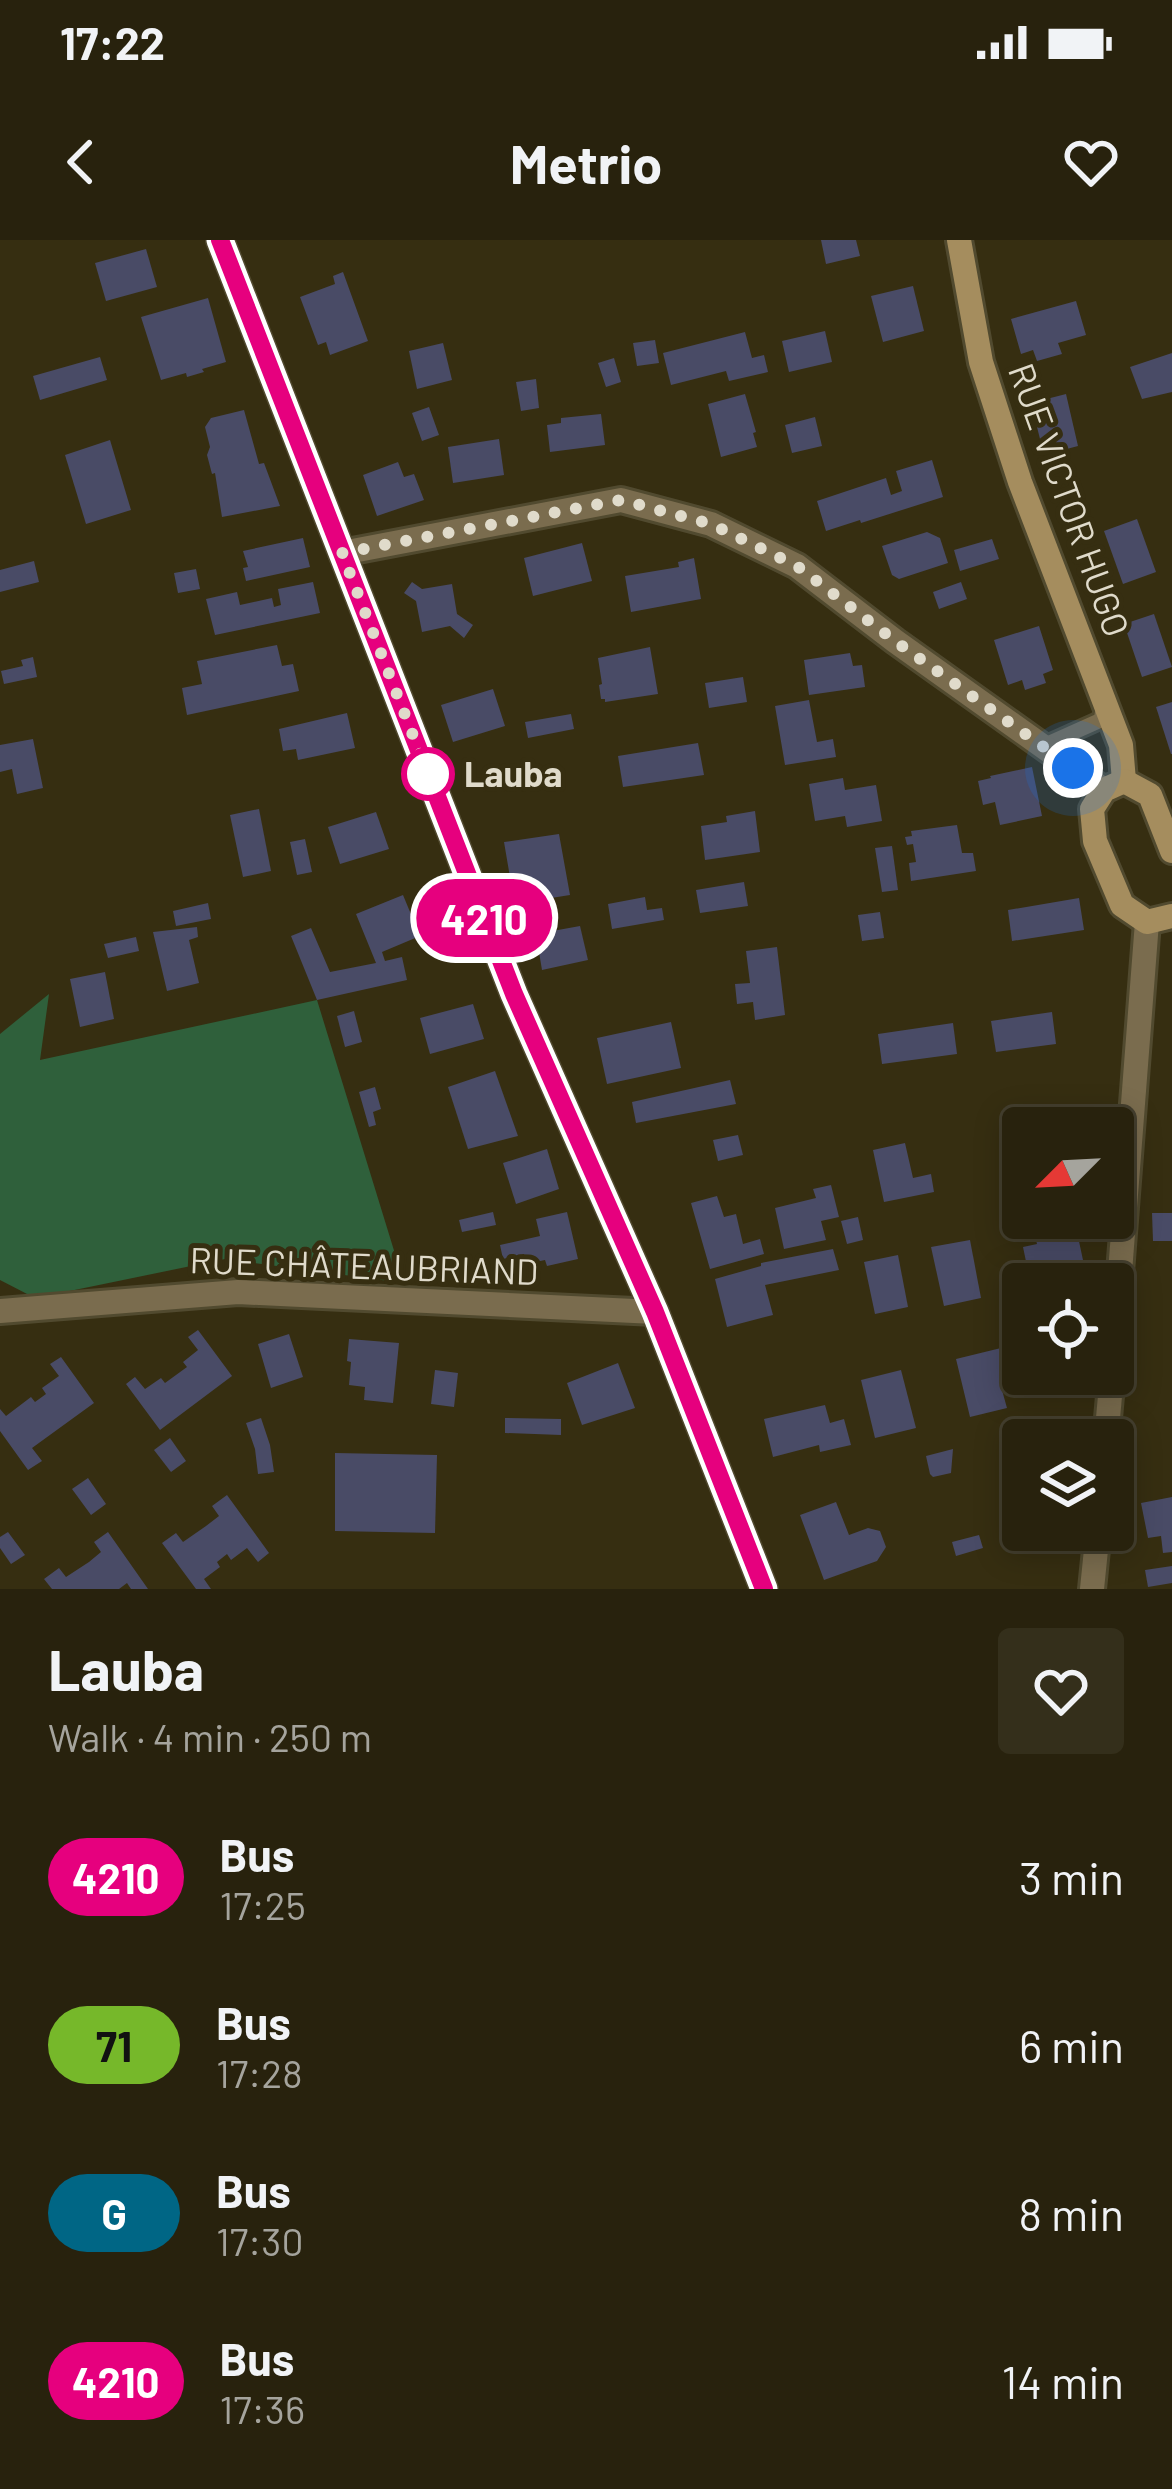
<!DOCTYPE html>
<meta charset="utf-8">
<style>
body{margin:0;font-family:Barlow,sans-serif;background:#342f1b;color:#f1f3f6;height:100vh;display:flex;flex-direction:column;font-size:45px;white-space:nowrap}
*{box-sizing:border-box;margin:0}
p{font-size:39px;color:#a5a49d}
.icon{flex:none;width:66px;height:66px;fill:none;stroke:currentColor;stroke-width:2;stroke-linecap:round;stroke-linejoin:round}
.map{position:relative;height:1349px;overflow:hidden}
.side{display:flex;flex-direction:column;background:#28220d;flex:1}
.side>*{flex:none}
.badge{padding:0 24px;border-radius:39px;font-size:42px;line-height:78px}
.needle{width:78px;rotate:246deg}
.controls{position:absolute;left:1002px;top:867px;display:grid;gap:24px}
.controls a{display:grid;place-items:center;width:132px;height:132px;border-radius:12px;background:#28220d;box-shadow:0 6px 30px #0003,0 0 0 3px #443f2e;font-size:60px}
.you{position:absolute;width:60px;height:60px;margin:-30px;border:9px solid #fff;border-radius:50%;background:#1a73e8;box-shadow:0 0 0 18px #1a73e833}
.map>.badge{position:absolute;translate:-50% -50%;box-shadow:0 0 0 6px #fff}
.round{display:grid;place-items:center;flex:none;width:126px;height:126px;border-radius:12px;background:#342f1b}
.head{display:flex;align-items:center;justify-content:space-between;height:204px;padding:0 48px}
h1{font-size:57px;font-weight:700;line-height:90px}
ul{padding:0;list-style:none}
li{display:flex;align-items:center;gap:36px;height:168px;padding:0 48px}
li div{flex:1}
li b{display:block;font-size:45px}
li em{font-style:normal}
li .badge{min-width:132px;font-weight:700;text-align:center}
.status{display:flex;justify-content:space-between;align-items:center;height:84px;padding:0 60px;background:#28220d;direction:ltr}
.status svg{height:33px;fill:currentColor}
header{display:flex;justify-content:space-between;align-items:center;height:156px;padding:0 48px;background:#28220d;font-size:54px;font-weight:700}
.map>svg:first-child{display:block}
.green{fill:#2f603b}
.building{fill:#494b66}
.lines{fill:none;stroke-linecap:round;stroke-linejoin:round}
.lane-casing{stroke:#514a2f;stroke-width:21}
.street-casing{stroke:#514a2f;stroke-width:30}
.secondary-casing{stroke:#514a2f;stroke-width:30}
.lane{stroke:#7a6c4e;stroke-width:15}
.street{stroke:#7a6c4e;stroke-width:24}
.secondary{stroke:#a58d5e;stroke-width:24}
.line-casing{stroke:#fff;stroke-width:27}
.line{stroke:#e6007e;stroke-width:18}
.walk{stroke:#e0dbcb;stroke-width:12;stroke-dasharray:0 21.6}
.stop-dot{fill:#fff;stroke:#e6007e;stroke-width:6}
.labels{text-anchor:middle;stroke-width:10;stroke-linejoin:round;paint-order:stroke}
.street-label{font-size:36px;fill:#e0dbcb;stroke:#362e11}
.stop-label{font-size:36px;font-weight:bold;fill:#e0dbcb;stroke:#362e11;text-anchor:start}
</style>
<div class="status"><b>17:22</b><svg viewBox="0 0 49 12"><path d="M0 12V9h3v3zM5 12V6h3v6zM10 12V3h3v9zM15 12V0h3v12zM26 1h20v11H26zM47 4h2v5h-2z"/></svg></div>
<header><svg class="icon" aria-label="back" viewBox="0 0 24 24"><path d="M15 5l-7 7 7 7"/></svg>Metrio<svg class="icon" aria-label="heart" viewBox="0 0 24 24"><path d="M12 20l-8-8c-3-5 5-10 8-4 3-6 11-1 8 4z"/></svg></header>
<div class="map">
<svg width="1172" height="1349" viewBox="0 0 1172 1349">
<rect width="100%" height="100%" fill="#362e11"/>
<!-- green -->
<polygon class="green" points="49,754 40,820 317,760 404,1043 225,1019 60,1053 31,1056 0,1040 0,794"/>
<!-- building -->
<g class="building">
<polygon points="821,0 856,0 860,16 826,24"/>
<polygon points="146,9 157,47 106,61 95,23"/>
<polygon points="343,32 368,101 330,115 326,102 318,105 300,57 335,44 333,36"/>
<polygon points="913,46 924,91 883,102 871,56"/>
<polygon points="208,58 226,122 202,129 204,132 187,137 186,133 161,140 141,77"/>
<polygon points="1076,61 1086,95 1058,103 1062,114 1037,121 1033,110 1021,114 1011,79"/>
<polygon points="825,91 832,122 789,132 782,101"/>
<polygon points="745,92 752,118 764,115 768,132 729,141 726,131 671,145 663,113"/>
<polygon points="655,100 659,123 637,126 633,103"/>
<polygon points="443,103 452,140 417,149 409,111"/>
<polygon points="1172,113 1172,152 1142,159 1130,127"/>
<polygon points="100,117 107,140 40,160 33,136"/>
<polygon points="614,118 621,142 606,147 598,123"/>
<polygon points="536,139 539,168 521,171 516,142"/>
<polygon points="745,154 756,192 753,193 757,207 721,217 708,164"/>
<polygon points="1066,154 1078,206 1044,215 1031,163"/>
<polygon points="429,167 439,195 422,201 412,173"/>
<polygon points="244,170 259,224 264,223 280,266 222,277 215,233 212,234 207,215 210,207 205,187 211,178"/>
<polygon points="601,174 605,205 550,212 547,185 561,183 561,178"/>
<polygon points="815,177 822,206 792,213 785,185"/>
<polygon points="499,199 504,235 453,243 448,207"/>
<polygon points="110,200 131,270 86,284 65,215"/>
<polygon points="932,220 943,257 861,283 860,280 826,291 817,261 886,238 891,255 902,251 896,231"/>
<polygon points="398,222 404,237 414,234 424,260 377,276 363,235"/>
<polygon points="1137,279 1156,332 1123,344 1104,291"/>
<polygon points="927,292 940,298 948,323 899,339 892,335 882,306"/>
<polygon points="303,298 310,327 246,341 243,328 248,327 243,311"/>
<polygon points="992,299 999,319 960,331 954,310"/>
<polygon points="582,303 592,341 533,356 524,318"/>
<polygon points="694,318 701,359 631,372 625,336 679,327 678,322"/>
<polygon points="34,321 39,342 0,352 0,330"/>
<polygon points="196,329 200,349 178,353 174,333"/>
<polygon points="313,342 320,373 215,395 206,359 237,352 240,365 272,358 274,367 281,365 278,349"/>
<polygon points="412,342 422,349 452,344 457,374 473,385 464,398 450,386 422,392 416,361 404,353"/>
<polygon points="961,342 967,359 939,369 933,352"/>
<polygon points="1154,374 1172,427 1142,437 1124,384"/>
<polygon points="1039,386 1053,430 1043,434 1046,443 1025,450 1022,440 1008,445 994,400"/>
<polygon points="277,405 282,426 293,424 299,451 187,475 182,448 202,444 197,421"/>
<polygon points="650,407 658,454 605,462 605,459 601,459 599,445 602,444 598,418"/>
<polygon points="850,413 853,426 862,425 865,447 809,455 804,420"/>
<polygon points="33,417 37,437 4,444 1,431 23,426 21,420"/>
<polygon points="743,437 747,462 709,468 705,443"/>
<polygon points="493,449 505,486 453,502 441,465"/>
<polygon points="809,460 817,502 833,499 836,517 785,525 775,466"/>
<polygon points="1172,462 1172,514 1171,514 1156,467"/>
<polygon points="347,473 355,508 298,520 296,509 283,511 279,489"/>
<polygon points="571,474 574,489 528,498 525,482"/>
<polygon points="33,499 43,548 17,554 12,529 0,532 0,505"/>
<polygon points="698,503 704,535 623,547 618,516"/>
<polygon points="1032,527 1042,576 1000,585 995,562 983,565 978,541 991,538 990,536"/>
<polygon points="843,538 845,550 876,545 882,581 847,587 845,576 815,581 809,544"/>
<polygon points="259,569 271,631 243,637 230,575"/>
<polygon points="755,571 760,612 705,620 701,586 727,582 726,576"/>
<polygon points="376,572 389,609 340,624 328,587"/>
<polygon points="957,585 962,613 973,613 976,631 911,641 909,623 916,622 913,604 907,605 905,597 912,596 911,591"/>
<polygon points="559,594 570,655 526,662 524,648 512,649 504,602"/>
<polygon points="305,599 312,632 297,635 290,602"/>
<polygon points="892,606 898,650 882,652 875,608"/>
<polygon points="744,642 748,666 700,673 696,650"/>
<polygon points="403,655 420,696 382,712 385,721 402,717 407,740 317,760 291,696 311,688 330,732 376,723 356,674"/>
<polygon points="645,657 647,670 662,668 664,680 612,689 608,664"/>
<polygon points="1079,658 1084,690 1012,701 1008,670"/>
<polygon points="208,663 211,679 176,686 173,671"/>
<polygon points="880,672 884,698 862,701 858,675"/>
<polygon points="580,686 588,720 542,730 536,694"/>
<polygon points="197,687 198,697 189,700 199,743 167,751 153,692"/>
<polygon points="136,697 139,711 108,718 104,704"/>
<polygon points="777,707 785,775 755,780 753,762 737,764 735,744 750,743 746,711"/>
<polygon points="105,732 114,779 80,787 70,739"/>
<polygon points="473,764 484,799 430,814 420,778"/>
<polygon points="354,771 362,802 345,807 337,776"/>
<polygon points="1052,772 1056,804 996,812 991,781"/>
<polygon points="671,782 681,828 607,844 597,798"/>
<polygon points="953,783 957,814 882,824 878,794"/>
<polygon points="495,831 518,896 468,909 448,847"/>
<polygon points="730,840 736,864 636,883 632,862"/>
<polygon points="375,847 381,869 373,872 376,885 369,887 359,852"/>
<polygon points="1019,869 1052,871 1051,888 1023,888 1023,934 999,932 1001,897 1017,898"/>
<polygon points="738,895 743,915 718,921 713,900"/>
<polygon points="905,903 913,938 931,934 934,952 884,962 873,910"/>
<polygon points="547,909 559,949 516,964 503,923"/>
<polygon points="831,945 839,977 821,981 826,1000 784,1009 775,968 816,958 813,949"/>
<polygon points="717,956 724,977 736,974 743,1004 760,999 764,1014 710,1029 691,963"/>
<polygon points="493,972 496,985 462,992 459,980"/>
<polygon points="567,972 578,1019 547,1026 545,1020 526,1024 524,1014 503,1019 500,1005 540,996 536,979"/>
<polygon points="1152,973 1172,973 1172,1001 1153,1001"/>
<polygon points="858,977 863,1000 847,1004 841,981"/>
<polygon points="1060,978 1074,978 1083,1020 1028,1031 1023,1007 1037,1004 1032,984"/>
<polygon points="970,1000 981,1058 944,1066 931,1007"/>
<polygon points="833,1009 839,1030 765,1045 773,1075 727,1087 715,1039 761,1026 761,1023"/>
<polygon points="898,1015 908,1067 875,1074 864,1022"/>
<polygon points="198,1090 232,1136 160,1190 126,1144 135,1137 145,1149 161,1138 165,1143 187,1127 183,1122 198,1110 188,1097"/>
<polygon points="289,1094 303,1137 271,1148 258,1104"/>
<polygon points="349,1099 399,1103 393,1163 364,1160 365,1147 349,1145 351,1122 347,1121"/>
<polygon points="1001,1108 1009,1141 1000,1143 1007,1168 970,1177 956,1119"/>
<polygon points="61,1117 94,1163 32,1208 42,1221 28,1230 0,1191 0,1169 6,1176 31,1157 35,1162 46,1154 42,1148 59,1136 50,1124"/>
<polygon points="618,1123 635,1168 582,1185 567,1143"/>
<polygon points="435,1130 458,1133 454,1167 431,1164"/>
<polygon points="901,1130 916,1188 875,1198 861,1140"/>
<polygon points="825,1165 830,1183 844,1179 851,1205 820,1212 819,1205 773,1217 764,1179"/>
<polygon points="261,1178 270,1205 274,1232 258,1234 255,1209 246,1183"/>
<polygon points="505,1178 561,1179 561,1195 505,1193"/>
<polygon points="170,1198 186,1221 171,1232 154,1210"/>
<polygon points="953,1209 951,1233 933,1237 930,1234 926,1216"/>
<polygon points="335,1213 437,1215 435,1293 335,1291"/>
<polygon points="1023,1225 1023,1276 1022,1277 1018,1263 1006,1266 1000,1244 1012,1241 1010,1229"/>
<polygon points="88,1238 106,1264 91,1275 72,1249"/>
<polygon points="227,1255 269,1313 258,1322 247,1308 231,1320 227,1314 217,1322 220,1327 204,1339 211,1349 196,1349 162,1303 176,1293 183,1302 206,1286 219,1276 212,1266"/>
<polygon points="1172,1257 1172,1312 1163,1313 1161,1296 1148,1298 1141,1263"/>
<polygon points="836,1262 849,1295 868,1288 880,1291 886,1307 877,1321 824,1340 800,1275"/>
<polygon points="8,1292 25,1315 11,1324 0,1308 0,1297"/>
<polygon points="108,1292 148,1349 131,1349 127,1343 119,1349 52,1349 44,1339 59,1328 66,1337 89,1322 101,1312 94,1302"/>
<polygon points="979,1295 983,1308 956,1316 952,1302"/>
<polygon points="1172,1326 1172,1343 1148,1347 1145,1330"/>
</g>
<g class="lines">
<defs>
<polyline id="lane" points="1043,506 1101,480 1104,465"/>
<g id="street">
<polyline points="342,313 621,260 711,284 797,326 895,401 1104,550"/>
<polyline points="0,1071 238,1052 655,1072"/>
<polyline points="1113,1123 1147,682"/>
<polyline points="1106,1200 1112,1134"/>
<polyline points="1092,1349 1098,1290"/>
</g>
<g id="secondary">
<polyline points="220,0 514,754 655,1072 764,1349"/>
<polyline points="959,0 981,122 1020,242 1121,505 1124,541"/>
<polyline points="1124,541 1104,550 1092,569 1095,601 1122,665 1147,682 1172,676"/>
<polyline points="1124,541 1150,555 1172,611"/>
</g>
</defs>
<!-- lane casing -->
<use href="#lane" class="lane-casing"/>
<!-- street casing -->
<use href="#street" class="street-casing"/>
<!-- secondary casing -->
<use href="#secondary" class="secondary-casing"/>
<!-- lane -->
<use href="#lane" class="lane"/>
<!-- street -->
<use href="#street" class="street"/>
<!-- secondary -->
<use href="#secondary" class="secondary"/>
</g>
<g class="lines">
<defs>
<polyline id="line" points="220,0 514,754 655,1072 764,1349"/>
</defs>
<!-- line casing -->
<use href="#line" class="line-casing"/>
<!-- line -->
<use href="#line" class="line"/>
<!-- walk -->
<polyline class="walk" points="428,534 342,313 621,260 711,284 797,326 895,401 1073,528"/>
</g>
<!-- markers -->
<circle class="stop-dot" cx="428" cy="534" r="24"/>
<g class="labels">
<!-- street labels -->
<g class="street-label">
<text transform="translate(1069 260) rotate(70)" y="13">RUE VICTOR HUGO</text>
<text transform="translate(364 1026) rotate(2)" y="13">RUE CHÂTEAUBRIAND</text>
</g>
<!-- stop labels -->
<g class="stop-label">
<text x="464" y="547">Lauba</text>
</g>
</g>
</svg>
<div class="controls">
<a><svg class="needle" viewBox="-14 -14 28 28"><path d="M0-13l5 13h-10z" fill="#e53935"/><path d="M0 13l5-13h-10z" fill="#a5a49d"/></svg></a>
<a><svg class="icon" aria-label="locate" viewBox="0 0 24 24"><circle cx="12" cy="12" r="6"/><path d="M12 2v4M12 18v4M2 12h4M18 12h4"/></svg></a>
<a><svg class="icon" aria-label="layers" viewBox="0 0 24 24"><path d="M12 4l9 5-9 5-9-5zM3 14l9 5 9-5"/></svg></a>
</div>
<div class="you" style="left:1073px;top:528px"></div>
<b class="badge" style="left:484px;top:678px;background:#e6007e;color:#fff">4210</b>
</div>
<section class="side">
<div class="head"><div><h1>Lauba</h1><p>Walk · 4 min · 250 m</p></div><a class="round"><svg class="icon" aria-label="heart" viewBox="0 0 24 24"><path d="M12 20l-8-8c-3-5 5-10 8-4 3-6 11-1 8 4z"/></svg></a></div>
<ul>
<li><span class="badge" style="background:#e6007e;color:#fff">4210</span><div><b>Bus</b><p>17:25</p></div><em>3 min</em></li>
<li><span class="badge" style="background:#76b82a;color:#111">71</span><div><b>Bus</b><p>17:28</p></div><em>6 min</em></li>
<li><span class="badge" style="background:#006685;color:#fff">G</span><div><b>Bus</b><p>17:30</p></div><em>8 min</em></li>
<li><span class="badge" style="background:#e6007e;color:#fff">4210</span><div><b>Bus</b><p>17:36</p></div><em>14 min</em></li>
</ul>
</section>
